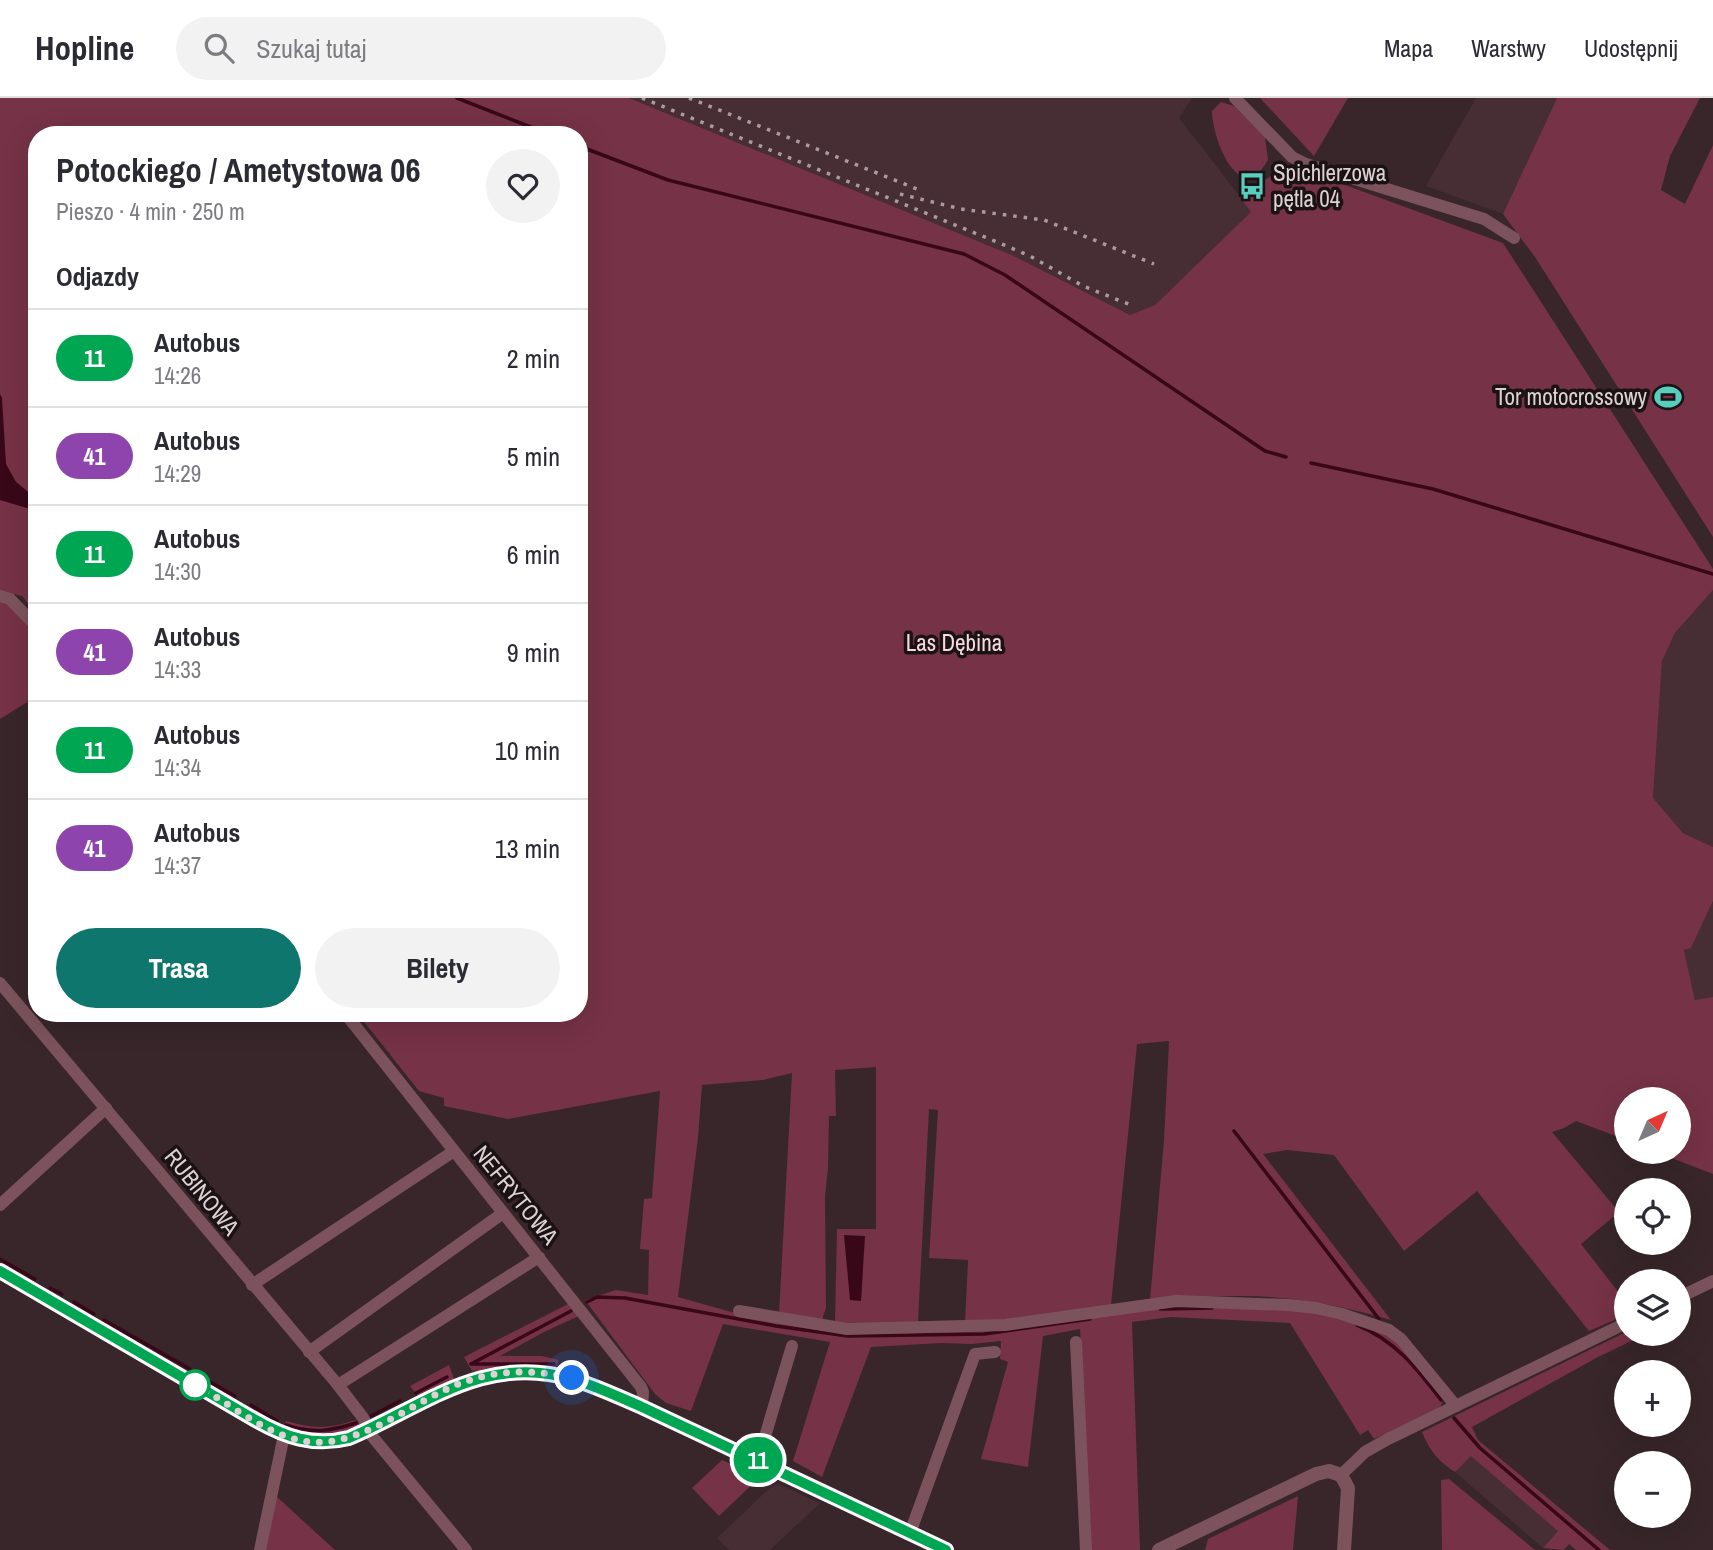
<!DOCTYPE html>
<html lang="pl">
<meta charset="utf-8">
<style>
body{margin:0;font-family:"Archivo Narrow",sans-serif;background:#f2f2f3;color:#2b2b33;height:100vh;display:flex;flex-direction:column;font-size:26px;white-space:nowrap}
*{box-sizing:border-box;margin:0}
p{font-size:23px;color:#7c7c81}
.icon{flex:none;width:38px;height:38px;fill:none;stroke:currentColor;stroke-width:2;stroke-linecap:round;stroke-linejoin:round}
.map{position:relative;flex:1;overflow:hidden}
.details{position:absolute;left:28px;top:28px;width:560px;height:896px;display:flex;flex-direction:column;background:#fff;border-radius:28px;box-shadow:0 7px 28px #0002}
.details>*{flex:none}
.badge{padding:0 14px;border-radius:23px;font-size:24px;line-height:46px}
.needle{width:46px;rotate:44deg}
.buttons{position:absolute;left:1614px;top:989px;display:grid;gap:14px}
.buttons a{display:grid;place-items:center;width:77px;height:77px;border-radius:50%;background:#fff;box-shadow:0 7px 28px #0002;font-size:35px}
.you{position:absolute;width:35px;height:35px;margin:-18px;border:5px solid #fff;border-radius:50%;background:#1a73e8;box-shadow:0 0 0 10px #1a73e833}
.map>.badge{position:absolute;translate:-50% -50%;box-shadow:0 0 0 4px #fff}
h2{padding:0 28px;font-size:26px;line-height:63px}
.round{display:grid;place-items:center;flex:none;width:74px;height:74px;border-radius:37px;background:#f2f2f3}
.headline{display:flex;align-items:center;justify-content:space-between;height:119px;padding:0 28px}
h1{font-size:33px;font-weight:700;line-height:52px}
.action{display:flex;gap:14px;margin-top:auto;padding:14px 28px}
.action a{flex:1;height:80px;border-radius:42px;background:#0f766e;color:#fff;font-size:28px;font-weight:700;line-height:80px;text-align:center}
.action a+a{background:#f2f2f3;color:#2b2b33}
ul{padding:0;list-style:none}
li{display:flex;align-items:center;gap:21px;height:98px;padding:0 28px;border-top:2px solid #e1e1e2}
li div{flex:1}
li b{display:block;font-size:26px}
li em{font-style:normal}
li .badge{min-width:77px;font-weight:700;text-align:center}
header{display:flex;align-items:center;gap:42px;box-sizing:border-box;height:98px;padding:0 35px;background:#fff;border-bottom:2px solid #e1e1e2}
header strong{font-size:33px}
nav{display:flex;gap:38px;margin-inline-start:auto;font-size:24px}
.search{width:490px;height:63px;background:#f2f2f3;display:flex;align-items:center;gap:18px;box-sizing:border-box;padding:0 24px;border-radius:38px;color:#7c7c81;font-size:26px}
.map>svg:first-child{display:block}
.built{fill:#472e34}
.green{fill:#763246}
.water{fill:#380819}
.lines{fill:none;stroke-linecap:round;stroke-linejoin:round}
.stream{stroke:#380819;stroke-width:3.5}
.minor{stroke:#7c535c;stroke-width:12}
.tertiary{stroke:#7c535c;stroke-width:14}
.rail{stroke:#aa9b9f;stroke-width:3.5;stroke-dasharray:3.5 7;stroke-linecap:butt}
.line-casing{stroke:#fff;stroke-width:16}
.line{stroke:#00a651;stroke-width:10}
.walk{stroke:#ded1d4;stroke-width:7;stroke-dasharray:0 12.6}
.stop-dot{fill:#fff;stroke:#00a651;stroke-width:3.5}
.labels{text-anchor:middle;stroke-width:7;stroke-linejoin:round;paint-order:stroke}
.poi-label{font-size:23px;fill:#ded1d4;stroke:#1a1214;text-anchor:start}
.park-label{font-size:23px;fill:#f6dadf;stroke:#1a1214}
.street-label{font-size:23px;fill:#ded1d4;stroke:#1a1214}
</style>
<header>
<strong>Hopline</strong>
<div class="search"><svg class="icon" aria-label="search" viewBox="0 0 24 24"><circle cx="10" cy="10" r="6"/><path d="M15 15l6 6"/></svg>Szukaj tutaj</div>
<nav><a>Mapa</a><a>Warstwy</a><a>Udostępnij</a></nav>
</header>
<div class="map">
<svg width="1713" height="1452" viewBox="0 0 1713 1452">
<rect width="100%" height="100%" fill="#38262a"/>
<!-- built -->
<g class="built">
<polygon points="629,0 1192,0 1179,20 1252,114 1155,207 1130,217 1014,158"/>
<polygon points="1476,0 1557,0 1503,116 1426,88"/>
<polygon points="1713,492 1713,749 1683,735 1653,701 1662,563 1675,535"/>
<polygon points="1713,803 1713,899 1695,903 1684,851 1691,850"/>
<polygon points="1471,1357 1559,1433 1543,1450 1455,1374"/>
<polygon points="778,1386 820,1405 770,1452 729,1452 717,1440 771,1389"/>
</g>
<!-- green -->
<g class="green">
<path d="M0 0H629L1014 158 1130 217 1155 207 1251 114 1240 99 1288 66 1503 145 1713 471V492L1675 535 1662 563 1653 700 1683 735 1713 749V803L1691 850 1684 852 1695 902 1713 899V1076L1656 1054H1678V1001H1626V1042L1576 1023 1564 1030 1552 1034 1619 1114 1581 1146 1626 1204V1217L1589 1233 1477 1093 1404 1153 1334 1057 1287 1052 1263 1056 1391 1222C1343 1208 1293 1198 1242 1198 1211 1198 1181 1200 1150 1202L1164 1042 1169 943 1137 946 1111 1207 1011 1221 965 1224 968 1162 929 1160 938 1012 929 1011 918 1224 848 1227 835 1223 837 1131H876V969L835 972 836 1018H829L828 1070 825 1098 826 1210 822 1222 779 1216 792 975 763 982 702 987 698 1040 678 1199 742 1217 799 1228 858 1234 998 1231 1144 1209 1187 1206 1300 1212 1353 1222 1379 1231 1397 1242 1444 1299 1440 1310 1374 1341 1368 1332 1360 1337 1290 1225 1171 1219 1132 1224 1140 1452H1090L1080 1231 1043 1238 1028 1369 981 1361 1008 1264 1000 1261 1001 1243 972 1246 941 1245 871 1249 822 1379 793 1363 830 1244 723 1226 691 1313 666 1305 655 1296 585 1202 616 1192 648 1197 649 1152 640 1151 644 1101 652 1100 660 993 508 1021 444 1008V1000L419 993 357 915H579V37H37V517L22 498 0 493Z"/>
<polygon points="1260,0 1348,0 1314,58"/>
<polygon points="1557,0 1700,0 1670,58 1661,92 1685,106 1713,47 1713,439 1535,159 1503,116"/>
<path d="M1221 4 1234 8 1265 39 1268 62C1239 112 1212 40 1212 13Z"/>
<polygon points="0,504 10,507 37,539 37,598 0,621"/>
<polygon points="570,1205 581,1217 544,1234 500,1258 542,1258 559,1262 555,1271 527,1267 472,1273 464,1259"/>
<path d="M1626 1234 1646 1236 1598 1259 1472 1329 1478 1342 1610 1452H1576L1569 1446 1564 1452 1543 1450 1558 1433 1471 1358 1455 1374C1438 1363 1430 1353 1422 1334Z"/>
<polygon points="449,1267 454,1281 418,1298 410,1288"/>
<path d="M356 1322 359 1327C341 1344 307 1336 285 1332L283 1329 286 1323C314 1331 328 1331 356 1322Z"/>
<polygon points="722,1362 760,1379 719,1418 692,1390"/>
<polygon points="1449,1381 1535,1452 1442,1452 1441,1382"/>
<polygon points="276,1398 335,1452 265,1452"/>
<polygon points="1298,1398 1293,1452 1205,1452 1208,1441"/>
</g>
<!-- water -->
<g class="water">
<polygon points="0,296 2,300 6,366 16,384 37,401 37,413 0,402"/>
<polygon points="844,1137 865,1138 861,1203 850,1202"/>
</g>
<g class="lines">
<!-- stream -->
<g class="stream">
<polyline points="457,0 551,37"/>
<polyline points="579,48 668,82 964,156 1005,177 1265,353 1286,359"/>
<polyline points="1311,365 1433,391 1713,476"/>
<polyline points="1234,1033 1379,1221"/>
<polyline points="0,1161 35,1181"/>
<polyline points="50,1190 62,1196"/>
<polyline points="74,1204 94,1216"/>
<polyline points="587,1204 597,1199 625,1200 776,1228 848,1238 984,1236 1090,1221"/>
<polyline points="1160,1211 1212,1210"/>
<polyline points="104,1222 190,1271"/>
<path d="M1357 1227C1395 1242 1417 1271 1441 1302"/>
<polyline points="471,1266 571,1213"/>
<polyline points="472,1266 554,1266"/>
<polyline points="200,1278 235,1298"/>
<polyline points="416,1295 447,1279"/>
<polyline points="251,1307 277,1323"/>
<polyline points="369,1319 400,1303"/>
<polyline points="1454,1320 1480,1350 1599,1452"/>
<path d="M286 1327C312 1336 331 1333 356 1325"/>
</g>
<!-- minor -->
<g class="minor">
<polyline points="1235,0 1292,59 1306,66 1484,121 1514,140"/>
<polyline points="0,498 10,501 37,529"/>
<polyline points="0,885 338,1287 364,1321 367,1332 466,1452"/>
<polyline points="345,915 641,1289 643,1294 642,1309"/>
<polyline points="0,1107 106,1010"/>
<polyline points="252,1187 454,1053"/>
<polyline points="1678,1200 1713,1183"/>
<polyline points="739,1213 847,1231 1005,1227 1176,1203 1289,1207 1316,1210 1342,1216 1389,1232 1401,1241 1456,1308"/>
<polyline points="1076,1244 1086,1452"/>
<polyline points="309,1254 503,1115"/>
<polyline points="338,1287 539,1159"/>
<polyline points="758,1362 792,1248"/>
<polyline points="1341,1377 1365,1354 1388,1341 1626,1225"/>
<polyline points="910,1435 975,1256 995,1254"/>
<polyline points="260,1452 284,1337"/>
</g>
<!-- tertiary -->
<g class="tertiary">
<path d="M0 1173 268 1330C296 1343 319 1348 349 1340 424 1308 484 1255 572 1281 596 1288 619 1299 642 1309L946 1452"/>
<polyline points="1159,1452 1316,1376 1329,1373 1341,1377 1348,1390 1344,1452"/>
</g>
<!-- rail -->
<g class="rail">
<polyline points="642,0 997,144 1030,158 1083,188 1131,207"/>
<polyline points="689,0 917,91"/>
<polyline points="900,96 961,111 1044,122 1154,166"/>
</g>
</g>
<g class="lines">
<defs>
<path id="line" d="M0 1173 254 1321C285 1339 313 1349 349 1340 424 1308 485 1255 572 1281 596 1288 619 1299 642 1309L946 1452"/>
</defs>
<!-- line casing -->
<use href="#line" class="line-casing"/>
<!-- line -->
<use href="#line" class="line"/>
<!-- walk -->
<path class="walk" d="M195 1287C228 1304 262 1334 299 1342 357 1356 414 1300 467 1283 502 1271 536 1272 572 1280"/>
</g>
<!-- icons -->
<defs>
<symbol id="bus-bare" viewBox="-9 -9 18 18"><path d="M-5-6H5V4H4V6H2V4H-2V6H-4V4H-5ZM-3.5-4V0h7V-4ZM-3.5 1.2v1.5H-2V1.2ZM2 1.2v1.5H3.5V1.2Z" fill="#58cebf" stroke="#1a1214" stroke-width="2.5" paint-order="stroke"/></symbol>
<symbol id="stadium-bare" viewBox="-9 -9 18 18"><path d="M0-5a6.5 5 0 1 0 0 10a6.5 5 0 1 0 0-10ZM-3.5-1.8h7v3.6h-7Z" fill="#58cebf" stroke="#1a1214" stroke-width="2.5" paint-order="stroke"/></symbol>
</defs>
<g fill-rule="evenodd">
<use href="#bus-bare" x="1233" y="69" width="38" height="38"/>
<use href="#stadium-bare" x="1649" y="280" width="38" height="38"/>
</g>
<!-- markers -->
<circle class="stop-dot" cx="195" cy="1287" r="14"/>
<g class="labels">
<!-- poi labels -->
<g class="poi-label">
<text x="1273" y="83">Spichlerzowa<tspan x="1273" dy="26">pętla 04</tspan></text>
<text x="1647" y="307" text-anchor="end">Tor motocrossowy</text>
</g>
<!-- park labels -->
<g class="park-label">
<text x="954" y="553">Las Dębina</text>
</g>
<!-- street labels -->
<g class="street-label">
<text transform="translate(202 1094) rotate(51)" y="8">RUBINOWA</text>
<text transform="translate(516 1097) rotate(51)" y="8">NEFRYTOWA</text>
</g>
</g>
</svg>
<div class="buttons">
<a><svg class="needle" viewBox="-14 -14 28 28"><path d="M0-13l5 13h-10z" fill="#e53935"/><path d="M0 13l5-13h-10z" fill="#7c7c81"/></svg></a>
<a><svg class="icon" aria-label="locate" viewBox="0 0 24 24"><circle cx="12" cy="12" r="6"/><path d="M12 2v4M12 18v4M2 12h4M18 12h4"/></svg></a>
<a><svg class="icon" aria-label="layers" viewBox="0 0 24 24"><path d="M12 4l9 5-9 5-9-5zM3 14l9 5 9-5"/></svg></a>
<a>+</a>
<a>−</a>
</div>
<div class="you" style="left:572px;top:1280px"></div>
<b class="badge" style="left:758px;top:1362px;background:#00a651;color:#fff">11</b>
<section class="details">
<div class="headline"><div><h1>Potockiego / Ametystowa 06</h1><p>Pieszo · 4 min · 250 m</p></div><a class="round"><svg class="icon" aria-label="heart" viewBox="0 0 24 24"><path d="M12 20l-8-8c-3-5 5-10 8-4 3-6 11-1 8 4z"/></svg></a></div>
<h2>Odjazdy</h2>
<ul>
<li><span class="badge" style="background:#00a651;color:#fff">11</span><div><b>Autobus</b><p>14:26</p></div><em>2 min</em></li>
<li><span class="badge" style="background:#8e44ad;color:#fff">41</span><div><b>Autobus</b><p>14:29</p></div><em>5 min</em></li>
<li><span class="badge" style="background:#00a651;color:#fff">11</span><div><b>Autobus</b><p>14:30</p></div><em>6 min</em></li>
<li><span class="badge" style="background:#8e44ad;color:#fff">41</span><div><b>Autobus</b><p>14:33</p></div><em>9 min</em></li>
<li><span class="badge" style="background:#00a651;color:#fff">11</span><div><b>Autobus</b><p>14:34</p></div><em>10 min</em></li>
<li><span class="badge" style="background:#8e44ad;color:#fff">41</span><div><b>Autobus</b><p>14:37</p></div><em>13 min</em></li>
</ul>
<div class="action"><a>Trasa</a><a>Bilety</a></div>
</section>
</div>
